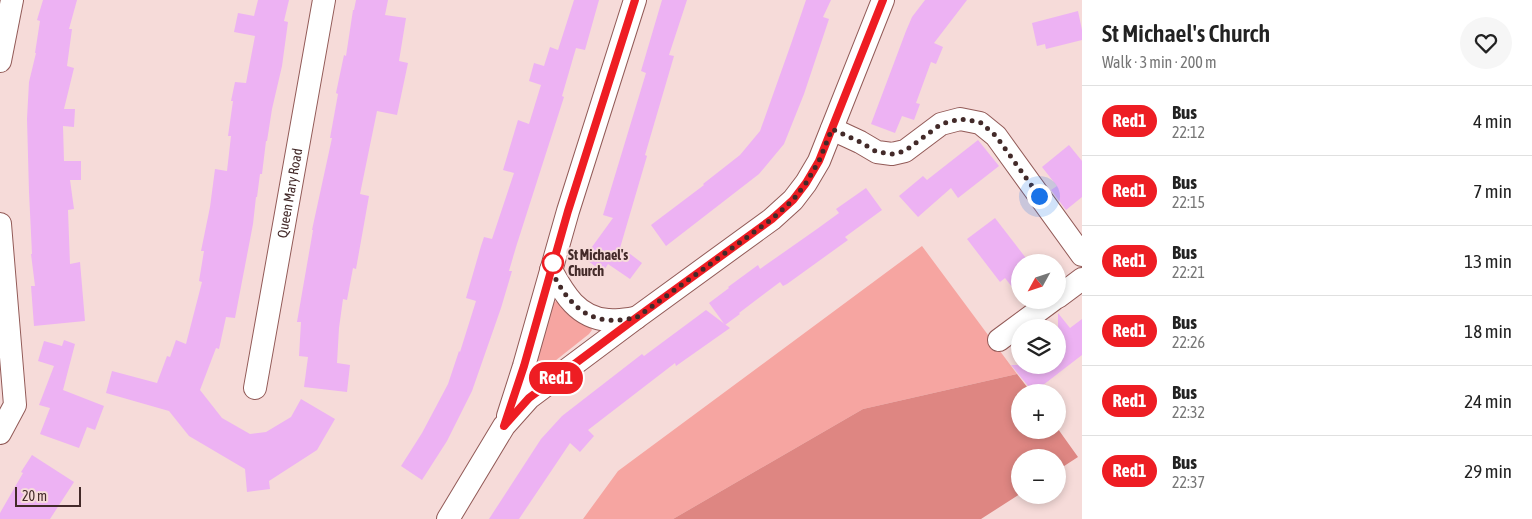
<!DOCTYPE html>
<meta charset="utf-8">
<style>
body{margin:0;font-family:"Asap Condensed",sans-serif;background:#f6f6f6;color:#222;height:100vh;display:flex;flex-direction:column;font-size:19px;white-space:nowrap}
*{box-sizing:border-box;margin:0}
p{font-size:16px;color:#767676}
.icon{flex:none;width:28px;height:28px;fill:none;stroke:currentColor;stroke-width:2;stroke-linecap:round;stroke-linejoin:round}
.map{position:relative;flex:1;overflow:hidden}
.sheet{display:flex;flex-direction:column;background:#fff;width:450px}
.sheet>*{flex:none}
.badge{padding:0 10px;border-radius:16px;font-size:18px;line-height:32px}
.needle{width:32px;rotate:230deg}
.buttons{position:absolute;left:1011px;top:254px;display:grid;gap:10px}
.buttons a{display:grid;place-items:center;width:55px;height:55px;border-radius:50%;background:#fff;box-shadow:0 2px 8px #0003;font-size:25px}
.scale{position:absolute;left:15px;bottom:12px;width:66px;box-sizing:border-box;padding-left:5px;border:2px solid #432a29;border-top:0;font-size:14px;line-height:18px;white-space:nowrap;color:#432a29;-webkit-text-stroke:4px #f6dbd9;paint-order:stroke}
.you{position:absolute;width:25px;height:25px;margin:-12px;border:4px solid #fff;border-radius:50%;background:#1a73e8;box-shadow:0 0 0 8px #1a73e833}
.map>.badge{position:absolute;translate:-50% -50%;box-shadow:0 0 0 2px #fff}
.round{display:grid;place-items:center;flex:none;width:52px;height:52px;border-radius:26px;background:#f6f6f6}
.headline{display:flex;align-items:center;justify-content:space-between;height:85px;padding:0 20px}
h1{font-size:24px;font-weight:600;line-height:38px}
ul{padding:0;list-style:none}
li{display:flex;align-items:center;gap:15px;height:70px;padding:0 20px;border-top:1px solid #e0e0e0}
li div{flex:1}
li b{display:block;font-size:19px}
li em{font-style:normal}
li .badge{min-width:55px;font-weight:700;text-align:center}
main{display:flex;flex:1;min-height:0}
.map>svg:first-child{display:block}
.green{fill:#f6a5a1}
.forest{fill:#de8682}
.building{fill:#edb2f3}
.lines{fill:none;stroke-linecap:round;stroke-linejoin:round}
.minor-casing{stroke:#925a57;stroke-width:24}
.minor{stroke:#fff;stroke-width:22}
.line-casing{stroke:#fff;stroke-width:11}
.line{stroke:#ee1d23;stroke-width:8}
.walk{stroke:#432a29;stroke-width:5;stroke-dasharray:0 9}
.stop-dot{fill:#fff;stroke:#ee1d23;stroke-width:2.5}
.labels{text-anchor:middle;stroke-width:4;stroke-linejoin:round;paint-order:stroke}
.street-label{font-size:14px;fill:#432a29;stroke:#f6dbd9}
.stop-label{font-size:14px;font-weight:bold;fill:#432a29;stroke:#f6dbd9;text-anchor:start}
</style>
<main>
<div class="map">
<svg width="1082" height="519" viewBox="0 0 1082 519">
<rect width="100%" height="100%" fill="#f6dbd9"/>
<!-- green -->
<g class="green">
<polygon points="922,246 1017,374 863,409 673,519 583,519 618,471"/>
<polygon points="557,301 590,326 592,330 589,334 536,376 532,374 553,302"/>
</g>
<!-- forest -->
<polygon class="forest" points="1017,374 1031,392 1020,392 1020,430 1058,430 1058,429 1078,457 1058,470 1058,458 1020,458 1020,494 981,519 673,519 863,409"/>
<!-- building -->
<g class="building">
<polygon points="43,0 77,0 69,29 72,29 67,66 74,68 64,109 75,109 74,127 63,126 64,161 81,161 81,180 70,180 74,209 68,210 70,264 80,262 85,321 34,326 31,286 35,286 31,254 32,254 29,192 27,119 29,82 36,53 35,53 40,21 37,20"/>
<polygon points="258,0 289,0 284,21 288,22 282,66 272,109 267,141 266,141 262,174 260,174 257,197 256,197 253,224 235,318 226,317 219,349 216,348 200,390 222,418 250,434 266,432 291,417 301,399 335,419 317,450 269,481 270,489 247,492 245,469 189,436 169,411 106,393 112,371 157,383 167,356 170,357 176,340 186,344 202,282 199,281 204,251 201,251 210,207 215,169 227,171 231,136 228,136 233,101 231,101 235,82 246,83 255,36 234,32 238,13 254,16"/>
<polygon points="356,0 388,0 385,15 406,18 399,61 408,63 397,115 377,111 360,194 369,196 356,269 353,268 347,300 343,299 339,328 337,363 350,365 347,392 304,387 308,357 299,356 301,322 297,322 313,230 312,230 332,138 330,138 338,94 336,93 344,55 346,56 353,10 354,10"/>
<polygon points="574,0 599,0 585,50 576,48 562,96 564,97 516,247 509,271 512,271 501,308 472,391 447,441 422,480 401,466 422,433 448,384 459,351 460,352 476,301 466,298 481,246 484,237 492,239 514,173 503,170 518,120 529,124 541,85 529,81 534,63 544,66 550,47 558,50"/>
<polygon points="662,0 687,0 669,55 674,56 645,155 647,156 620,248 621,247 642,263 630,279 608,264 603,272 584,258 613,218 603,215 646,73 641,71"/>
<polygon points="806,0 831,0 823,17 829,19 804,94 784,144 759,174 666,246 651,225 704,185 703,184 740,155 760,131 791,44"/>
<polygon points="925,0 967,0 934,43 943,47 936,64 931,62 916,103 920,104 914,120 902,116 895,133 871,124 906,31 912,17"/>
<polygon points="1078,11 1082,30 1082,40 1046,49 1045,44 1037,46 1032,23"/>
<polygon points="978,140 999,166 958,198 951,188 918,217 899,196 923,176 927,180"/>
<polygon points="1069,145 1082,161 1082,197 1066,210 1051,190 1057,186 1042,167"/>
<polygon points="866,188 882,210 845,237 848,240 787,284 783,286 780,282 739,313 740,314 725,325 709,303 729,288 728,287 758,265 760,269 817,229 839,213 836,209"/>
<polygon points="995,218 1029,262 1020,262 1020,297 1005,278 1000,282 967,239"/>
<polygon points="706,310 730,328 676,366 675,363 588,430 594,436 580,452 570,443 519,519 489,519 541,439 562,416 642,354 644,356"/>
<polygon points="1058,313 1070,328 1082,319 1082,355 1034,392 1033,392 1011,365 1058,365"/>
<polygon points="64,340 75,344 63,390 104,406 95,430 87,427 79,448 40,434 50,408 39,405 54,366 38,361 44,341 62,346"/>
<polygon points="32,455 74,482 50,519 0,519 0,513 23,473 21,472"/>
</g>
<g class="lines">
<defs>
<g id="minor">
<polyline points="0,61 12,0"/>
<polyline points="832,129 860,142 877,152 892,154 905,151 941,124 960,119 980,123 996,136 1082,255"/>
<polyline points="0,224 15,405 0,433"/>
<path d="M551 270C564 294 578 318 608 320 617 321 627 319 636 318"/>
<polyline points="1058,297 1082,279"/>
<polyline points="999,340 1053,300"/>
<path id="s1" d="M255 388 324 0"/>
<polyline points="508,416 524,366 568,211 635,0"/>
<polyline points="448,519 504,426 529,398 636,318 772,219 793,200 806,183 819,161 883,0"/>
</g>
</defs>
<!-- minor casing -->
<use href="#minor" class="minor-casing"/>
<!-- minor -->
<use href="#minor" class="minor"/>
</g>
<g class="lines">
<defs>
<polyline id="line" points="635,0 568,211 524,366 504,426 529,398 636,318 772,219 793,200 806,183 819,161 883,0"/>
</defs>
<!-- line casing -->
<use href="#line" class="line-casing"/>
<!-- line -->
<use href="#line" class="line"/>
<!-- walk -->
<path class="walk" d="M553 263 551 270C563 294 579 318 608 320 617 321 627 319 636 318L772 219 793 200 806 183 819 161 832 129 860 142 877 152 892 154 905 151 941 124 960 119 980 122 996 136 1039 196"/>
</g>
<!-- markers -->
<circle class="stop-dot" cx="553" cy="263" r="10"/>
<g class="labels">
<!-- street labels -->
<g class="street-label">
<text dy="5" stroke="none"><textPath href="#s1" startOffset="198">Queen Mary Road</textPath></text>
</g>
<!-- stop labels -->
<g class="stop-label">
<text x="568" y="260">St Michael's<tspan x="568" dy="16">Church</tspan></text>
</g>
</g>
</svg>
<div class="buttons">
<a><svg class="needle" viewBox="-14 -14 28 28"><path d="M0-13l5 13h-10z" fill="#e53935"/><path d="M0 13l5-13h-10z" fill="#767676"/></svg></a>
<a><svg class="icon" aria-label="layers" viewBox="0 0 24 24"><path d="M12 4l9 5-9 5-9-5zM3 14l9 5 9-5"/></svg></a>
<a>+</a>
<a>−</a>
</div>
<div class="scale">20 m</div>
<div class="you" style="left:1039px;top:196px"></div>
<b class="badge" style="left:556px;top:378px;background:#ee1d23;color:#fff">Red1</b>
</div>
<section class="sheet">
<div class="headline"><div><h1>St Michael's Church</h1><p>Walk · 3 min · 200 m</p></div><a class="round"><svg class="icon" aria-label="heart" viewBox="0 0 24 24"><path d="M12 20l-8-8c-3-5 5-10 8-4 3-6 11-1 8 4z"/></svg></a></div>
<ul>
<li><span class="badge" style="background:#ee1d23;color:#fff">Red1</span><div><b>Bus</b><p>22:12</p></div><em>4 min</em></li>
<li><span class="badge" style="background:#ee1d23;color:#fff">Red1</span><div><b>Bus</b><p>22:15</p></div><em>7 min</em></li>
<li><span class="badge" style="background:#ee1d23;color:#fff">Red1</span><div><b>Bus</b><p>22:21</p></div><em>13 min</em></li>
<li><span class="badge" style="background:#ee1d23;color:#fff">Red1</span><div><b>Bus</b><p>22:26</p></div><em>18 min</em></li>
<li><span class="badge" style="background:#ee1d23;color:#fff">Red1</span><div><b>Bus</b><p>22:32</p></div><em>24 min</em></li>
<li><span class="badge" style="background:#ee1d23;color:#fff">Red1</span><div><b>Bus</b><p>22:37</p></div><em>29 min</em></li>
</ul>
</section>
</main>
